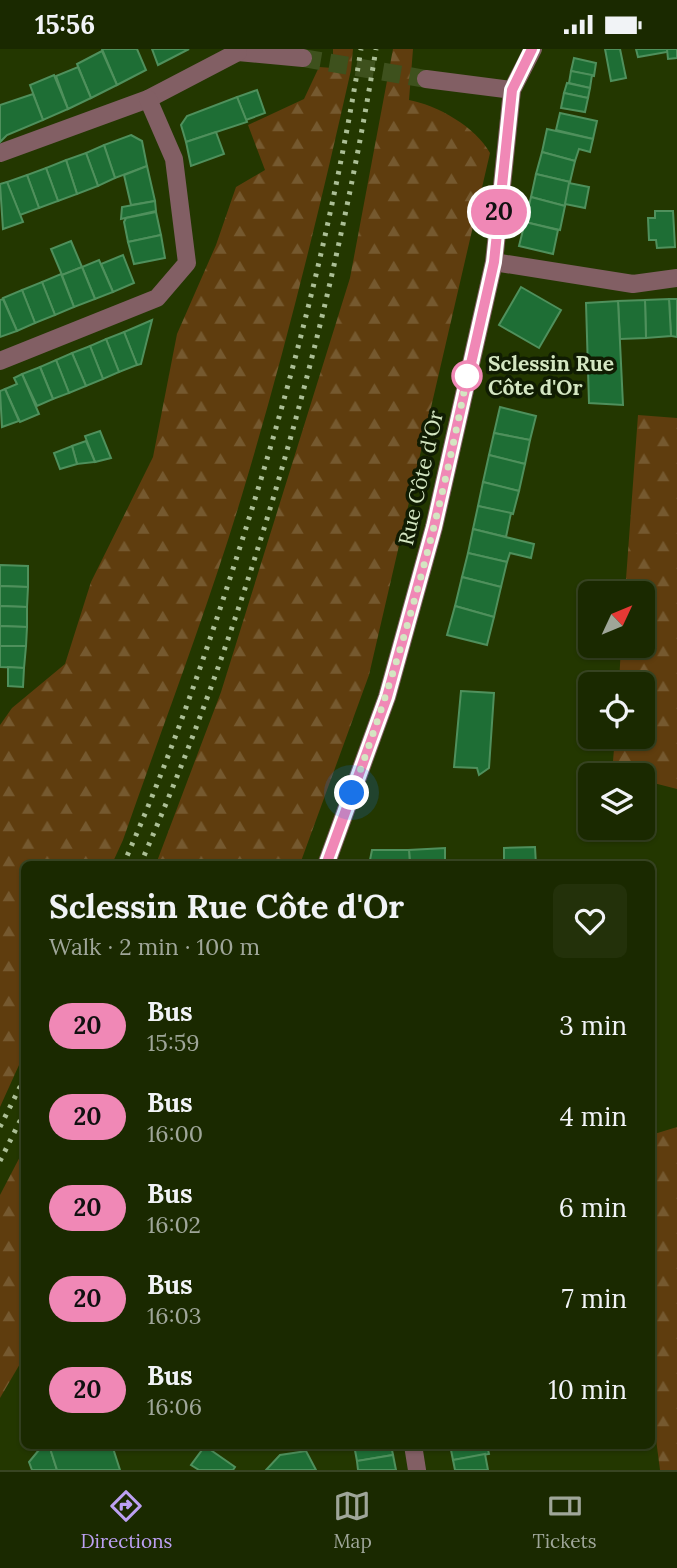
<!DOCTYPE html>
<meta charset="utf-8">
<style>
body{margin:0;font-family:Lora,serif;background:#23310a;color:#f1f3f6;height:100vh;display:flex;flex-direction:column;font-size:26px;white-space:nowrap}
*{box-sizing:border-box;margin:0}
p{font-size:23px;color:#9fa699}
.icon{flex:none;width:38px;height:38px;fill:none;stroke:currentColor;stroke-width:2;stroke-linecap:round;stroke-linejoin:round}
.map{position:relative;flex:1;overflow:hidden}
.side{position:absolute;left:21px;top:812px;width:634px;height:588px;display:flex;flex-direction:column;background:#1a2900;border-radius:10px;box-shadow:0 2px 5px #0004,0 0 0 2px #384522}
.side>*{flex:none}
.badge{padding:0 14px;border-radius:23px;font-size:24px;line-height:46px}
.needle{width:46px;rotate:46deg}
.tools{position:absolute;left:578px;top:532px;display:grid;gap:14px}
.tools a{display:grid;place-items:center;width:77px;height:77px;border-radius:10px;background:#1a2900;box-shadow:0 2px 5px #0004,0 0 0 2px #384522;font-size:35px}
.you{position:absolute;width:35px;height:35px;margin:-18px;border:5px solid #fff;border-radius:50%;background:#1a73e8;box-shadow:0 0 0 10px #1a73e833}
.map>.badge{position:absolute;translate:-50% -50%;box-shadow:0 0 0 4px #fff}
.round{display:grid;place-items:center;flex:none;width:74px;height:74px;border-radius:10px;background:#23310a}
.headline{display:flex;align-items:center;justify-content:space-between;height:119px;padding:0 28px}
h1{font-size:33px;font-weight:700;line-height:52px}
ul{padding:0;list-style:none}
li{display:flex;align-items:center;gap:21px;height:91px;padding:0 28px}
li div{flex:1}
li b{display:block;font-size:26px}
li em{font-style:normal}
li .badge{min-width:77px;font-weight:700;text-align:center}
.status{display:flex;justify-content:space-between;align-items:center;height:49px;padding:0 35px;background:#1a2900;direction:ltr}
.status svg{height:19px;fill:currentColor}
.tabs{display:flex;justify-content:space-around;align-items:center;height:98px;border-top:2px solid #384522;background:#1a2900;font-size:19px;color:#9fa699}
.tabs a{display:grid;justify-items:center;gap:4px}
.tabs .active{color:#bca0f2}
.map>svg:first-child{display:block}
.forest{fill:url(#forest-firs)}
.building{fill:#1e6e35;stroke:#4f905c;stroke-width:2}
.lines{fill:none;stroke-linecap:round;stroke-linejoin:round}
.street-tunnel{stroke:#3e511d;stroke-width:18;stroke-dasharray:18 9;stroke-linecap:butt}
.street{stroke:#825f64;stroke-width:18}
.rail{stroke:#acbf96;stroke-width:5;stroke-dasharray:3.5 7;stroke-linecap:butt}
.line-casing{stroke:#fff;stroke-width:16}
.line{stroke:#f088b6;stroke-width:10}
.walk{stroke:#d4e6c2;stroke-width:7;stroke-dasharray:0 12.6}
.stop-dot{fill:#fff;stroke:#f088b6;stroke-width:3.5}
.labels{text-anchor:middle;stroke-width:7;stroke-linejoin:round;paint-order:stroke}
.stop-label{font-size:21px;font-weight:bold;fill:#d4e6c2;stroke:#101c02;text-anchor:start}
.street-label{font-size:21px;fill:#d4e6c2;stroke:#101c02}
</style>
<div class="status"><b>15:56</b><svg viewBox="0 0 49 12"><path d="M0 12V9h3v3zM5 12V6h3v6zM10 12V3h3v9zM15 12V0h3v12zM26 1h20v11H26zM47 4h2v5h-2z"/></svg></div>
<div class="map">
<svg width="677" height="1421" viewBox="0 0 677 1421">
<defs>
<pattern id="forest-firs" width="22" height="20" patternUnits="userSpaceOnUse" patternTransform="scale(1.75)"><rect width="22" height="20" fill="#5f3d0e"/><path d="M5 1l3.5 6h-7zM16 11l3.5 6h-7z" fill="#75592f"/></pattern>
</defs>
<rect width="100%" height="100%" fill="#233700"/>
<!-- forest -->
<g class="forest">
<path d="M333 0H353L351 21C319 164 284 306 242 446 207 562 163 676 123 791L112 815 24 816V1005L0 1058V676L12 659 65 615 91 533 153 408 177 285 216 196 236 138 265 121 248 76 304 50 319 18 333 19Z"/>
<path d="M393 0H413L409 51C437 56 476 78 490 104L369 626 300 815H156L221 643 350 229Z"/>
<polygon points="638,366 677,369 677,740 642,731 642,726 612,724 615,688 642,688 642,635 619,635 621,597 642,597 642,544 625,544"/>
<polygon points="677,1078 677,1421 660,1421 651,1352 651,1086"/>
<polygon points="24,1100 24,1308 0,1349 0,1146"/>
</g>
<!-- building -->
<g class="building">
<polygon points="102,0 137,0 146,21 117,36"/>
<polygon points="152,0 189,0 158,16"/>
<polygon points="605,0 620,0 626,29 611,32"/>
<polygon points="636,0 667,0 667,3 638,8"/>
<polygon points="667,0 677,0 677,9 668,10"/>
<polygon points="102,2 117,36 91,49 77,15"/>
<polygon points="574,9 596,14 594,27 571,22"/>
<polygon points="78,18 91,49 68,60 56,27"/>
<polygon points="571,22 592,26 590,39 569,34"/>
<polygon points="54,26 68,60 43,71 30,36"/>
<polygon points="567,34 590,39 588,49 564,44"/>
<polygon points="257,41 265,64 246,71 237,48"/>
<polygon points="564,44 588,49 585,63 561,59"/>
<polygon points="33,45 43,71 7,86 0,93 0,56"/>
<polygon points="237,48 247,73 186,93 181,76 187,67"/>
<polygon points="560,64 597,72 593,90 556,81"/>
<polygon points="547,80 593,90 590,103 579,100 575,112 542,103"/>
<polygon points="216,83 224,105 191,117 186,93"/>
<polygon points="131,86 142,92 147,117 115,129 104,96"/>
<polygon points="104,96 115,129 98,137 86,104"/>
<polygon points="542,103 575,112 570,133 536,125"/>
<polygon points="86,104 98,137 77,145 66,111"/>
<polygon points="66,111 77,145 58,152 46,119"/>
<polygon points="147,117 155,152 131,156 124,126"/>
<polygon points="46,119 58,152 39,159 27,126"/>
<polygon points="536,125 570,133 565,157 531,148"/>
<polygon points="27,126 39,159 20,166 7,133"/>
<polygon points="7,133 23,173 3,180 0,135"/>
<polygon points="569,134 589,138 585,159 565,155"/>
<polygon points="531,148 565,157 560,181 525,173"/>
<polygon points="155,152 156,162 121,170 122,158"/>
<polygon points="655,162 673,162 675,198 657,199 656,191 649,191 648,169 655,169"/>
<polygon points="156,163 161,186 128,193 124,173 126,169"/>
<polygon points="525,173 558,181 553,205 519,197"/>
<polygon points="161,186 165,209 134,215 128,193"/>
<polygon points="71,192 82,218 62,226 51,200"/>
<polygon points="123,206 134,234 113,243 101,215"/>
<polygon points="99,211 113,243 95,250 82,218"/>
<polygon points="82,218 95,250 74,258 62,226"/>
<polygon points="61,225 74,258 55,266 42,233"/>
<polygon points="42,233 55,266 35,274 22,241"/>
<polygon points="521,238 561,261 539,299 499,276"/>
<polygon points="22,241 35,274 17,282 3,249"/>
<polygon points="3,250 17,282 0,288 0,251"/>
<polygon points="669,250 677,250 677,288 671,287"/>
<polygon points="669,250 671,287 646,289 645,251"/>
<polygon points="645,251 646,289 620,290 618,252"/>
<polygon points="618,252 623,356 589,354 586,254"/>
<polygon points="152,271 141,315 137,316 124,283"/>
<polygon points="124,283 137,316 119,323 106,290"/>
<polygon points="106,290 119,323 103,330 90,297"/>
<polygon points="90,297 103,330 86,337 72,304"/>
<polygon points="72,304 86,337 69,344 56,311"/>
<polygon points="56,311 69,344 53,350 40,318"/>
<polygon points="40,318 53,350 37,357 22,325"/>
<polygon points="22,325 39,365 20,373 5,340 17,335 14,329"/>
<polygon points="5,340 19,372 2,378 0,342"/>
<polygon points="500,358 536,367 530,391 494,384"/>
<polygon points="100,382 111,409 95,413 85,387"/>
<polygon points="494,384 530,391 525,415 489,406"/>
<polygon points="86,392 95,413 77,415 72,397"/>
<polygon points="72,397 77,415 60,420 54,404"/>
<polygon points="489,406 525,415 519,442 483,433"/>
<polygon points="483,433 519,442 513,465 478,457"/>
<polygon points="478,457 511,464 506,488 473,480"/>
<polygon points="473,480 534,495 531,509 510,504 507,513 468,504"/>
<polygon points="468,504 507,513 501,538 462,528"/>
<polygon points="0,516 28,517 28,538 0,537"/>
<polygon points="462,528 501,538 494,568 455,557"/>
<polygon points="0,537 28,538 27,558 0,557"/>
<polygon points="0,557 27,558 27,578 0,577"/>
<polygon points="455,557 494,568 487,596 447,586"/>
<polygon points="0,577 27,578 26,597 0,597"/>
<polygon points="0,597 26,597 24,619 0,618"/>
<polygon points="8,618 24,619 23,638 8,637"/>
<polygon points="461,642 494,644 489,719 479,726 477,719 454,718"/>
<polygon points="535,798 536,816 504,816 504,799"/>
<polygon points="445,799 445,816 410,816 409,801"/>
<polygon points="372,801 409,801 410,816 369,816"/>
<polygon points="43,1396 49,1396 57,1421 32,1421 29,1413"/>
<polygon points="49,1396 112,1396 120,1421 57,1421"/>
<polygon points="354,1396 391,1396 393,1406 357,1412"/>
<polygon points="450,1396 487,1396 489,1405 453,1411"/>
<polygon points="205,1397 235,1418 233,1421 199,1421 191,1416"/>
<polygon points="306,1402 316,1421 266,1421 280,1406"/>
<polygon points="485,1405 488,1421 455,1421 453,1411"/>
<polygon points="393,1406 396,1421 358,1421 357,1412"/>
</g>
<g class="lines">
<!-- street-tunnel -->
<polyline class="street-tunnel" points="303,9 426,30"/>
<!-- street -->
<g class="street">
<polyline points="238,3 303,9"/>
<polyline points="426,30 512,41"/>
<polyline points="0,104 148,50 238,3"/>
<polyline points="494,213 633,235 677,229"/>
<polyline points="0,312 157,249 187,214 174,110 148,50"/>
<polyline points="326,816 387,648 434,478 494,213 512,41 533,0"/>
<polyline points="413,1396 417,1421"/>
</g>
<!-- rail -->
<g class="rail">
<path d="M123 816C169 713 206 605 240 498 292 335 334 169 361 0"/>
<path d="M140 816C251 563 332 272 376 0"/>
<polyline points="0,1078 24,1030"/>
<polyline points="0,1112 24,1064"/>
</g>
</g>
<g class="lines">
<defs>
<polyline id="line" points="326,816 387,648 434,478 494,213 512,41 532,0"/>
</defs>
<!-- line casing -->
<use href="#line" class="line-casing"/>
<!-- line -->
<use href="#line" class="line"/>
<!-- walk -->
<path class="walk" d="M352 744C402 608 440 469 467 327"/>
</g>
<!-- markers -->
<circle class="stop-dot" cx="467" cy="327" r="14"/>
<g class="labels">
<!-- stop labels -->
<g class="stop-label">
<text x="488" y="322">Sclessin Rue<tspan x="488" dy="24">Côte d'Or</tspan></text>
</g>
<!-- street labels -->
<g class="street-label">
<text transform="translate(421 429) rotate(-77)" y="7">Rue Côte d'Or</text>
</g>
</g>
</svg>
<div class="tools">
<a><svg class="needle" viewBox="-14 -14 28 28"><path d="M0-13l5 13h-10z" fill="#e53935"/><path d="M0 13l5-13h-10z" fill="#9fa699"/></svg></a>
<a><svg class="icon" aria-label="locate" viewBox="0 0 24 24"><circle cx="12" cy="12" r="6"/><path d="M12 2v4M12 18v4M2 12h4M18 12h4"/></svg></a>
<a><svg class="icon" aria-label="layers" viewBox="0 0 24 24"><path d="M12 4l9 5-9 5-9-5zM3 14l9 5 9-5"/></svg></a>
</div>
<div class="you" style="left:352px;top:744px"></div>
<b class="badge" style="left:499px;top:163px;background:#f088b6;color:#111">20</b>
<section class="side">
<div class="headline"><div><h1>Sclessin Rue Côte d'Or</h1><p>Walk · 2 min · 100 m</p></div><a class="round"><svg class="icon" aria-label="heart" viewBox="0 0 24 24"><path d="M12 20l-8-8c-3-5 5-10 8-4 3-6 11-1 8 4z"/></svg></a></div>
<ul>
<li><span class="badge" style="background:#f088b6;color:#111">20</span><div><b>Bus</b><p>15:59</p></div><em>3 min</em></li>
<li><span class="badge" style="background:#f088b6;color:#111">20</span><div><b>Bus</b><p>16:00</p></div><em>4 min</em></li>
<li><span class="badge" style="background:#f088b6;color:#111">20</span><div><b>Bus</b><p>16:02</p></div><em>6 min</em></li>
<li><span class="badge" style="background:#f088b6;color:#111">20</span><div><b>Bus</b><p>16:03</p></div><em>7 min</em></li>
<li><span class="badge" style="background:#f088b6;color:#111">20</span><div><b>Bus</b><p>16:06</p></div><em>10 min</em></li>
</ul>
</section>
</div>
<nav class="tabs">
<a class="active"><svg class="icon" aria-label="directions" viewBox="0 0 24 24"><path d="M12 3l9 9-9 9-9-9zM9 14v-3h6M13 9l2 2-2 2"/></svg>Directions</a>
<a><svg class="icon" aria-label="map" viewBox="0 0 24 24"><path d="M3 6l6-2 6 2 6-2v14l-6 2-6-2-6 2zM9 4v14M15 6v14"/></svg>Map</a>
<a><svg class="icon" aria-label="tickets" viewBox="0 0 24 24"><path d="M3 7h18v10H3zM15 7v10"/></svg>Tickets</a>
</nav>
